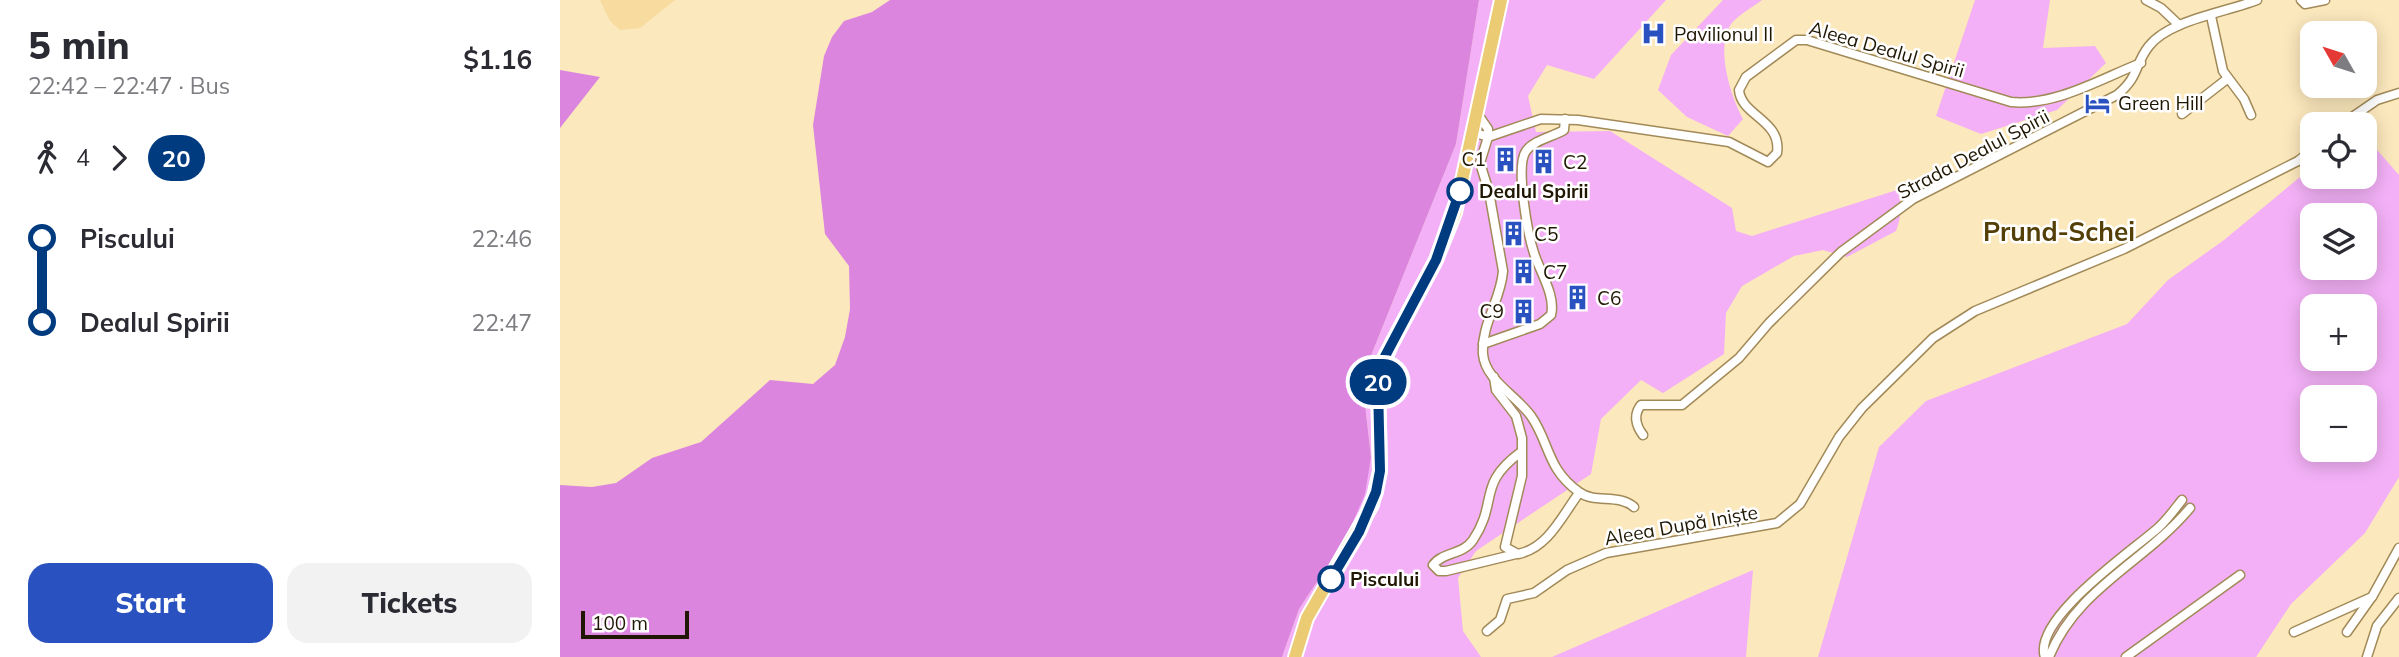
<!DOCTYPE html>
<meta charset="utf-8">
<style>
body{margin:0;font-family:Mulish,sans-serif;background:#f2f2f3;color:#2b2b33;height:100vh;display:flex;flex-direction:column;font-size:26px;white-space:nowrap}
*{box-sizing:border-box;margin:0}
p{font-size:23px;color:#7c7c81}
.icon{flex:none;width:38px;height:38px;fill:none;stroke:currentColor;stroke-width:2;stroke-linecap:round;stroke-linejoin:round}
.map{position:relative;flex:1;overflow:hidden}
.panel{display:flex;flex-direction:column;background:#fff;width:560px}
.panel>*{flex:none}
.badge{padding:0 14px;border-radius:23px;font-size:24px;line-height:46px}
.needle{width:46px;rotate:309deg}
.fabs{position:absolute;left:1740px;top:21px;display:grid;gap:14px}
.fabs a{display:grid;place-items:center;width:77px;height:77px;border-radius:14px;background:#fff;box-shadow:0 4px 18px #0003;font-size:35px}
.scale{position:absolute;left:21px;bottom:18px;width:108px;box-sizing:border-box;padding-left:7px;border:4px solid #201703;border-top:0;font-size:19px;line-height:24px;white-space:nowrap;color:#201703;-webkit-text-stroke:5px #fff;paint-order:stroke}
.map>.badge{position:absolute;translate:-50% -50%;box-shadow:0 0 0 4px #fff}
.legs{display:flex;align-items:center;gap:10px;height:77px;padding:0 28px;font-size:23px}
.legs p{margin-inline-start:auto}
.headline{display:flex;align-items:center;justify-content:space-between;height:119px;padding:0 28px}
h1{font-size:38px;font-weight:800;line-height:52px}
.action{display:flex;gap:14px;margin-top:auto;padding:14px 28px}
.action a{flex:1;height:80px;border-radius:21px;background:#2a51c0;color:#fff;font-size:28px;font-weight:800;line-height:80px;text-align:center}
.action a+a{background:#f2f2f3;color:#2b2b33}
ul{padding:0 28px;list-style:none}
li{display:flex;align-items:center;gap:24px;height:84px;font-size:26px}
li i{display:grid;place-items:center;width:10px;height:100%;margin:0 9px;background:currentColor}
li i::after{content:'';width:18px;height:18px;margin:-9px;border:5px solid;border-radius:50%;background:#fff}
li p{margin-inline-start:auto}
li:first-child i{background:linear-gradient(#0000 50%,currentColor 0)}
li:last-child i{background:linear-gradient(currentColor 50%,#0000 0)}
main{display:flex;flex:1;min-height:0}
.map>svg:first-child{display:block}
.built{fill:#f8db9e}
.green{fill:#f3b0f6;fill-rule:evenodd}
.forest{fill:#db85df}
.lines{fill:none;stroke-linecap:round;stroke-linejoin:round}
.street-casing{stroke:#a28a58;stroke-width:11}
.primary-casing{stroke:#fff;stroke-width:16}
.street{stroke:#fff;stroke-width:8}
.primary{stroke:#ebcb73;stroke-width:12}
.line-1-casing{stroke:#fff;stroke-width:16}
.line-1{stroke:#003b80;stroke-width:10}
.stop-1-dot{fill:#fff;stroke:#003b80;stroke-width:3.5}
.labels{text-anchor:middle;stroke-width:5;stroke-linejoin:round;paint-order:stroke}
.poi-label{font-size:19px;fill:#201703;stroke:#fff;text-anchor:start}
.street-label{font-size:19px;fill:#201703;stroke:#fff}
.stop-label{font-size:19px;font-weight:bold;fill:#201703;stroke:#fff;text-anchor:start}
.district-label{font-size:26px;font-weight:bold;fill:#543f07;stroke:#fff}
</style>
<main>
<section class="panel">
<div class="headline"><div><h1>5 min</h1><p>22:42 – 22:47 · Bus</p></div><b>$1.16</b></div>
<div class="legs"><svg class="icon" aria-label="walk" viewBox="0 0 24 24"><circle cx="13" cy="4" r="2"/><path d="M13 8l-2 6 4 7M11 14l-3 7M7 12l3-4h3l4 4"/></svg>4<svg class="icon" aria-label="forward" viewBox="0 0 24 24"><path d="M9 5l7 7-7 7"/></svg><b class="badge" style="background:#003b80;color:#fff">20</b></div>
<ul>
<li><i style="color:#003b80"></i><b>Piscului</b><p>22:46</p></li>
<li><i style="color:#003b80"></i><b>Dealul Spirii</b><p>22:47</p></li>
</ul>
<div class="action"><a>Start</a><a>Tickets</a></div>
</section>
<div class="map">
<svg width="1839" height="657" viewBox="0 0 1839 657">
<rect width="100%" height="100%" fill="#fce8bd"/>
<!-- built -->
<polygon class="built" points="40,0 115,0 80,28 60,30 50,21"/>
<!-- green -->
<g class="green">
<path d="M919 0H1106L1034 79 987 65 968 96 976 132 1050 131 1172 208 1176 231 1192 236 1337 190C1343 205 1341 217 1336 231L1287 257 1263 250 1234 256 1182 286 1166 313 1164 354 1103 393 1081 380 1041 419 1031 474 916 551 898 578 903 631 921 657H722L739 609 786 538 811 457 802 378 896 144Z"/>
<path d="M1163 0H1202C1193 7 1178 15 1171 24 1155 48 1171 97 1183 119L1168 136 1127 117 1098 90 1111 55Z"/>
<polygon points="1415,0 1490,0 1483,48 1535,46 1546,63 1497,110 1421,134 1376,116"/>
<path d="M1811 143 1839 175V477L1805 533 1731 604 1696 657H1258L1319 447 1366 401 1567 324 1608 280 1664 240 1740 177 1752 171V177H1804V146ZM1752 215H1804V268H1752ZM1752 306H1804V359H1752ZM1752 397H1804V450H1752Z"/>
<polygon points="1193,570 1186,657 992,657"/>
</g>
<!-- forest -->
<g class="forest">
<polygon points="330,0 919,0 896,144 802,378 811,457 805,494 786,538 739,609 722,657 0,657 0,485 32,487 56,483 92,458 141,442 210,380 253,384 275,365 285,337 290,309 289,266 265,234 253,125 264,56 272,37 284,21 312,12"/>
<polygon points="0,70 40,77 0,128"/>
</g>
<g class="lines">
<defs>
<g id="street">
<polyline points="1586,0 1601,8 1619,25"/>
<polyline points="1741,0 1745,4 1765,0"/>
<polyline points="1651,16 1663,71 1684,99 1691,115"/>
<polyline points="917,113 928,129 928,137"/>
<polyline points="1622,114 1667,79"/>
<polyline points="1782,124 1817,100 1839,93"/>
<path d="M913 132 928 137 981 119 1018 120 1169 142 1208 162 1217 153C1222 120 1181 116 1179 90L1186 77 1236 40H1247L1451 102C1496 106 1540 79 1581 63"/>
<path d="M928 137 920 163 929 192 943 271C941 300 921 324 923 354 925 380 957 396 971 416 990 443 986 468 1019 492 1035 504 1058 493 1074 507"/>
<path d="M923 344 980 324 991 315C996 296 980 272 974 253 968 235 955 166 966 151 974 140 992 137 1004 130L1005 119"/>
<path d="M934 377 936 390 956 416 962 438V476L945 547 958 554C988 548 1002 516 1019 493"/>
<path d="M1083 435C1076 426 1073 415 1081 405H1122L1179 358 1209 323 1281 252 1353 199 1557 95C1580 76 1574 65 1589 46 1609 20 1667 12 1697 0"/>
<path d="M956 554 886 571H879L873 565C882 552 903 555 913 540 939 501 916 485 961 452"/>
<polyline points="927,631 940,620 947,599 974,593 1007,570 1046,553 1217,523 1240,504 1279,437 1302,408 1373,338 1415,311 1564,249 1738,161 1752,150"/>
<polyline points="1734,632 1812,597 1839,548"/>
<polyline points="1787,632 1811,598"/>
<path d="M1485 657C1472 619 1572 551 1598 528 1607 520 1614 510 1622 500"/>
<path d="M1489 657C1517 588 1584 563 1630 508"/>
<polyline points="1566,657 1680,575"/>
<polyline points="1807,657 1817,626 1839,598"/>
</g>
<polyline id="primary" points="735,657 747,618 812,505 820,471 818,376 832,343 876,260 895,213 941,0"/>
</defs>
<!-- street casing -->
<use href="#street" class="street-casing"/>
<!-- primary casing -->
<use href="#primary" class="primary-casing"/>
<!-- street -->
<use href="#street" class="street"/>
<!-- primary -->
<use href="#primary" class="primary"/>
</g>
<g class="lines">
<defs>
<polyline id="line-1" points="771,579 799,532 816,492 820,471 818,386 822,362 876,260 900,191"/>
</defs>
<!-- line-1 casing -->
<use href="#line-1" class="line-1-casing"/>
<!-- line-1 -->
<use href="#line-1" class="line-1"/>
</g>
<!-- icons -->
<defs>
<symbol id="hospital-bare" viewBox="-9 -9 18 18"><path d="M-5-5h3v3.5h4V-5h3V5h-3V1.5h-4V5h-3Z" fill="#2a51c0" stroke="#fff" stroke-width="2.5" paint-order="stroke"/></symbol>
<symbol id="hotel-bare" viewBox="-9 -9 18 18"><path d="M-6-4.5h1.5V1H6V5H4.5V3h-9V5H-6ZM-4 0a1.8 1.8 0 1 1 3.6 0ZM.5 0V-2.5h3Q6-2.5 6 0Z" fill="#2a51c0" stroke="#fff" stroke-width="2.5" paint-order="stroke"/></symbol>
<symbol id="building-bare" viewBox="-9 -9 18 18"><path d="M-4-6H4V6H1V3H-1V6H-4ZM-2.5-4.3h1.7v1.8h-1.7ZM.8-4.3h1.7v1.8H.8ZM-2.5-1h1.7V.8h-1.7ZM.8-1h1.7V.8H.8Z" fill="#2a51c0" stroke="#fff" stroke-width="2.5" paint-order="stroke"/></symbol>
</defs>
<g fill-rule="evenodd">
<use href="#hospital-bare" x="1076" y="16" width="35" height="35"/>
<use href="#hotel-bare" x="1520" y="86" width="35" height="35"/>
<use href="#building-bare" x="928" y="142" width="35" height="35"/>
<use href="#building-bare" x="966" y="144" width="35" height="35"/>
<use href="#building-bare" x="936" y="216" width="35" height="35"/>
<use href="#building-bare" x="946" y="254" width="35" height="35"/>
<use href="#building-bare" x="1000" y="280" width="35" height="35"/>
<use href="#building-bare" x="946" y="294" width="35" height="35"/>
</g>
<!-- markers -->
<g class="stop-1-dot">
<circle cx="900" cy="191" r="12"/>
<circle cx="771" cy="579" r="12"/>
</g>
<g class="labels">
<!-- poi labels -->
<g class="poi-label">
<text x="1114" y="41">Pavilionul II</text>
<text x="1558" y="110">Green Hill</text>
<text x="926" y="166" text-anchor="end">C1</text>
<text x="1003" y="169">C2</text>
<text x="974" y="241">C5</text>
<text x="983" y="279">C7</text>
<text x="1037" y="305">C6</text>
<text x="944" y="318" text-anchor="end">C9</text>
</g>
<!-- street labels -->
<g class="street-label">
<text transform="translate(1327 49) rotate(16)" y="7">Aleea Dealul Spirii</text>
<text transform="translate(1413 154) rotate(-28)" y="7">Strada Dealul Spirii</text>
<text transform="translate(1121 525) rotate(-10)" y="7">Aleea După Iniște</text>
</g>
<!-- stop labels -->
<g class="stop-label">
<text x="919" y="198">Dealul Spirii</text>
<text x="790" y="586">Piscului</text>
</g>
<!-- district labels -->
<g class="district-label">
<text x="1499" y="241">Prund-Schei</text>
</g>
</g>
</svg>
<div class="fabs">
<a><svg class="needle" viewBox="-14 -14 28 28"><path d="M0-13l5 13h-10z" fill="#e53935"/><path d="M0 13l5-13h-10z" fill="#7c7c81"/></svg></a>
<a><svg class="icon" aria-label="locate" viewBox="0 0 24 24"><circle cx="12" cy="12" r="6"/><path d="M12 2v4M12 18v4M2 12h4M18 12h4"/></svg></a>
<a><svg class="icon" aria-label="layers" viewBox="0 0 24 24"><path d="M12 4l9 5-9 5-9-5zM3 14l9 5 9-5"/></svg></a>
<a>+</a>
<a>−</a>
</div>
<div class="scale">100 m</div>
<b class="badge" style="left:818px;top:382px;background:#003b80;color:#fff">20</b>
</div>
</main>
